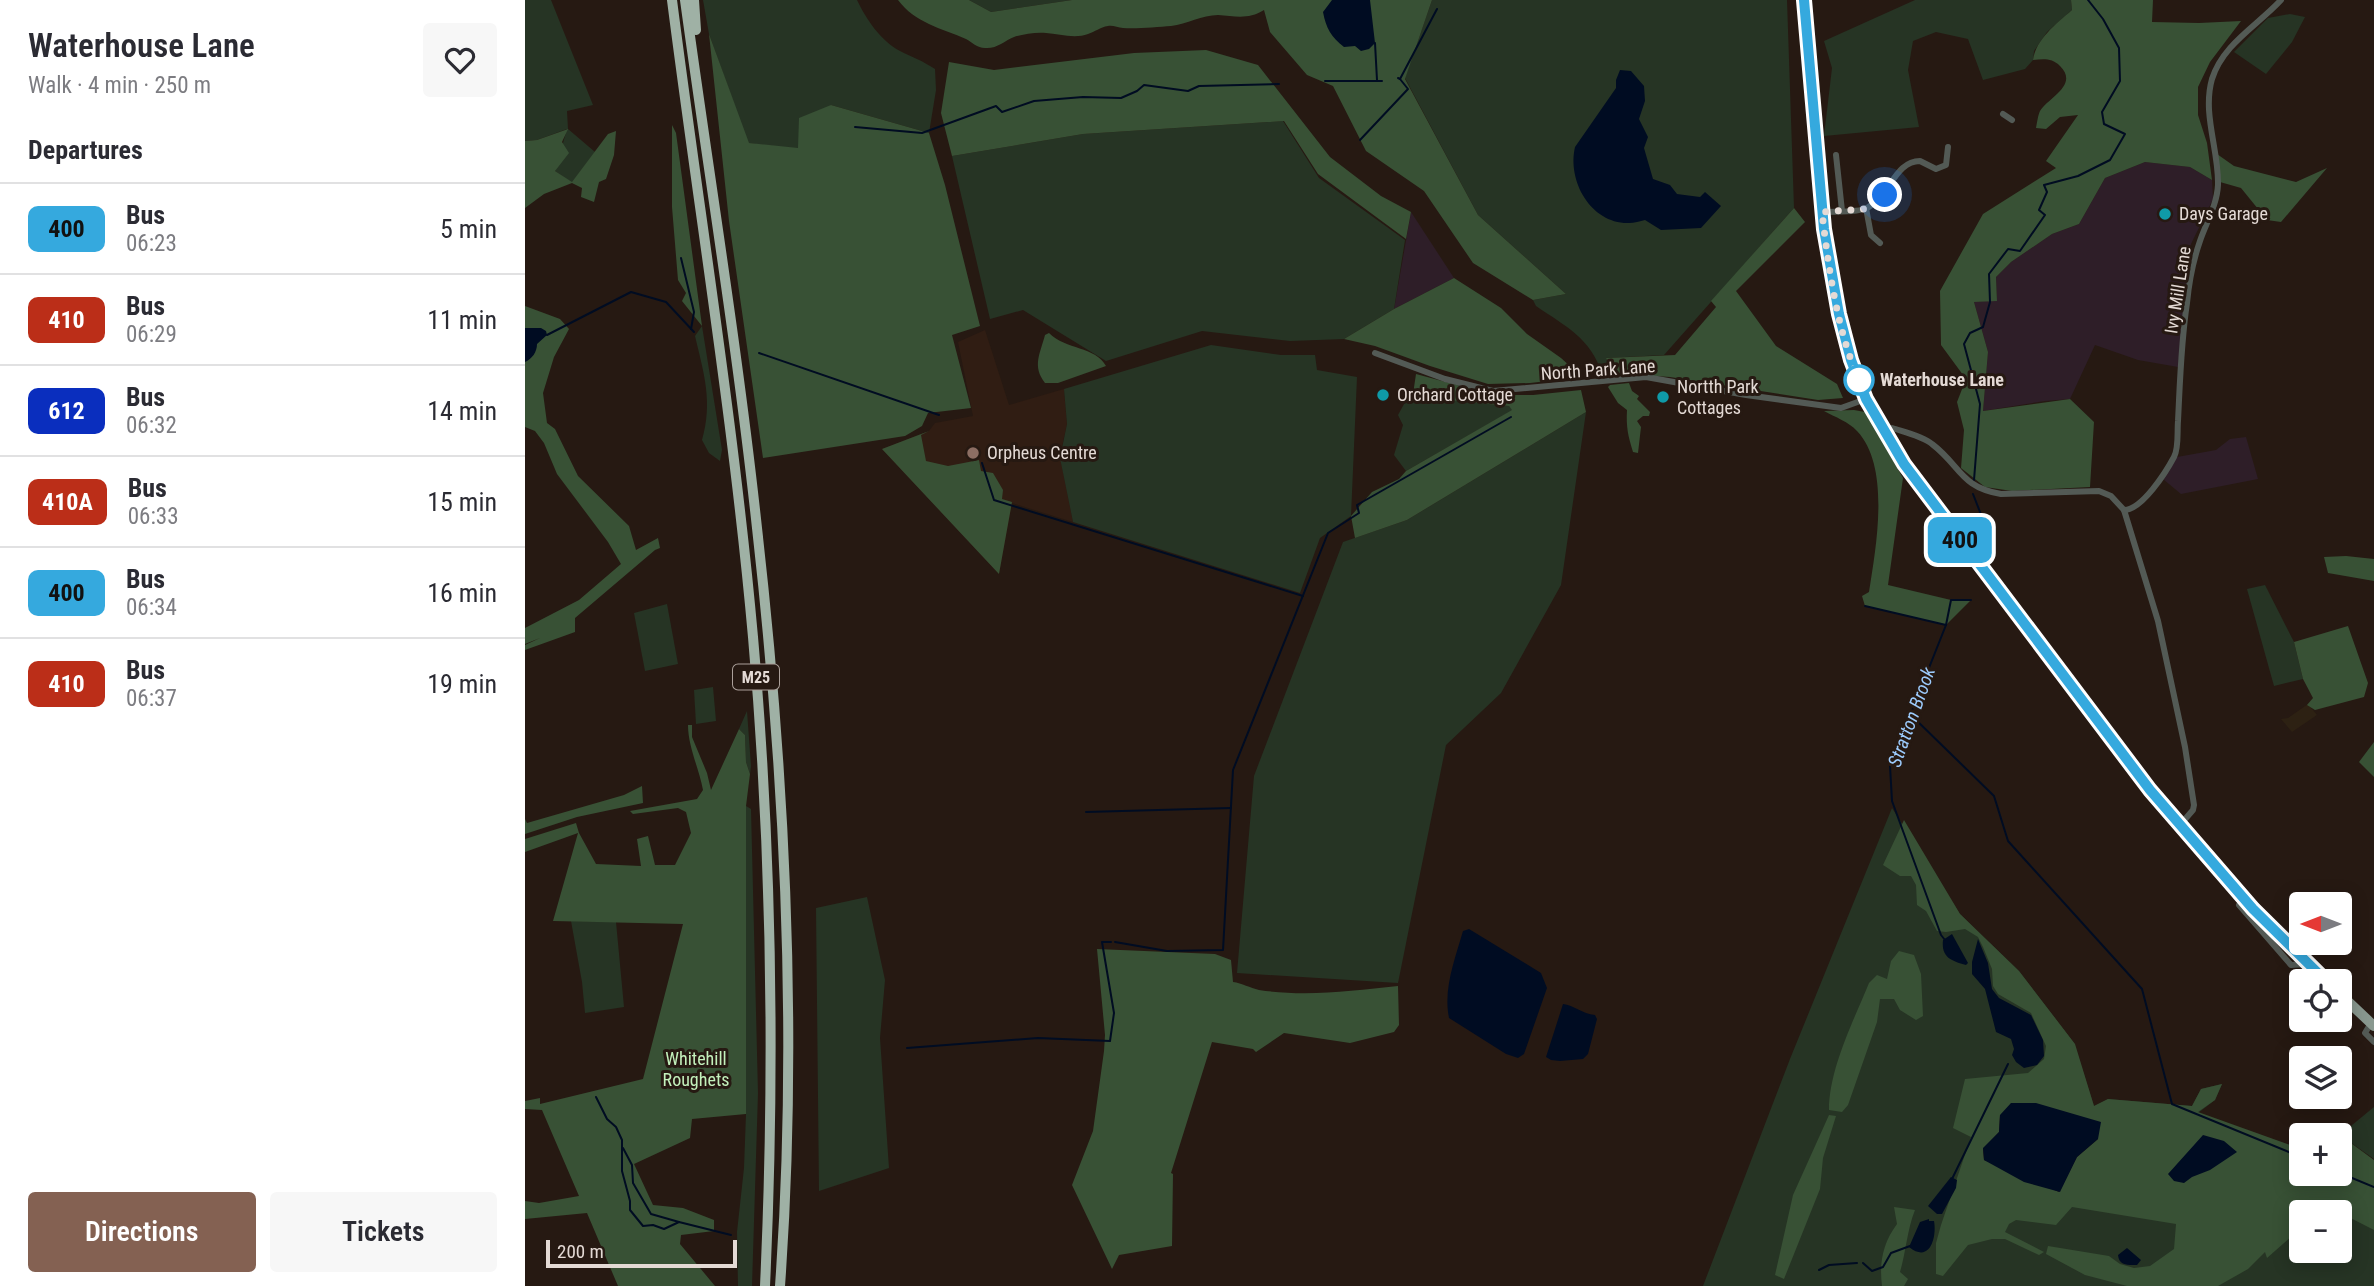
<!DOCTYPE html>
<meta charset="utf-8">
<style>
body{margin:0;font-family:"Roboto Condensed",sans-serif;background:#f7f7f7;color:#2b2b33;height:100vh;display:flex;flex-direction:column;font-size:26px;white-space:nowrap}
*{box-sizing:border-box;margin:0}
p{font-size:23px;color:#7c7c81}
.icon{flex:none;width:38px;height:38px;fill:none;stroke:currentColor;stroke-width:2;stroke-linecap:round;stroke-linejoin:round}
.map{position:relative;flex:1;overflow:hidden}
.details{display:flex;flex-direction:column;background:#fff;width:525px}
.details>*{flex:none}
.badge{padding:0 14px;border-radius:10px;font-size:24px;line-height:46px}
.needle{width:46px;rotate:270deg}
.controls{position:absolute;left:1764px;top:892px;display:grid;gap:14px}
.controls a{display:grid;place-items:center;width:63px;height:63px;border-radius:7px;background:#fff;box-shadow:0 4px 18px #0003;font-size:35px}
.scale{position:absolute;left:21px;bottom:18px;width:191px;box-sizing:border-box;padding-left:7px;border:4px solid #e4dad5;border-top:0;font-size:19px;line-height:24px;white-space:nowrap;color:#e4dad5;-webkit-text-stroke:5px #261912;paint-order:stroke}
.you{position:absolute;width:35px;height:35px;margin:-18px;border:5px solid #fff;border-radius:50%;background:#1a73e8;box-shadow:0 0 0 10px #1a73e833}
.map>.badge{position:absolute;translate:-50% -50%;box-shadow:0 0 0 4px #fff}
h2{padding:0 28px;font-size:26px;line-height:63px}
.round{display:grid;place-items:center;flex:none;width:74px;height:74px;border-radius:7px;background:#f7f7f7}
.head{display:flex;align-items:center;justify-content:space-between;height:119px;padding:0 28px}
h1{font-size:33px;font-weight:600;line-height:52px}
.action{display:flex;gap:14px;margin-top:auto;padding:14px 28px}
.action a{flex:1;height:80px;border-radius:7px;background:#846152;color:#fff;font-size:28px;font-weight:600;line-height:80px;text-align:center}
.action a+a{background:#f7f7f7;color:#2b2b33}
ul{padding:0;list-style:none}
li{display:flex;align-items:center;gap:21px;height:91px;padding:0 28px;border-top:2px solid #e1e1e2}
li div{flex:1}
li b{display:block;font-size:26px}
li em{font-style:normal}
li .badge{min-width:77px;font-weight:700;text-align:center}
main{display:flex;flex:1;min-height:0}
.map>svg:first-child{display:block}
.commercial{fill:#2d2113}
.industrial{fill:#2e1e28}
.built{fill:#301d13}
.green{fill:#263424}
.forest{fill:#385135;fill-rule:evenodd}
.water{fill:#000c22}
.lines{fill:none;stroke-linecap:round;stroke-linejoin:round}
.stream{stroke:#000c22;stroke-width:2}
.street{stroke:#535a55;stroke-width:6}
.primary{stroke:#89988f;stroke-width:10}
.highway{stroke:#9fb1a5;stroke-width:10}
.line-casing{stroke:#fff;stroke-width:16}
.line{stroke:#35a9de;stroke-width:10}
.walk{stroke:#e4dad5;stroke-width:7;stroke-dasharray:0 12.6}
.culture-dot{fill:#0f9aa8;stroke:#261912;stroke-width:2.5}
.stop-dot{fill:#fff;stroke:#35a9de;stroke-width:3.5}
.education-dot{fill:#8d6e63;stroke:#261912;stroke-width:2.5}
.labels{text-anchor:middle;stroke-width:6;stroke-linejoin:round;paint-order:stroke}
.shield{fill:#261912;stroke:#aba09a;stroke-width:2}
.shield-label{font-size:16px;font-weight:bold;fill:#e4dad5}
.poi-label{font-size:18px;fill:#e4dad5;stroke:#261912;text-anchor:start}
.street-label{font-size:18px;fill:#e4dad5;stroke:#261912}
.stop-label{font-size:18px;font-weight:bold;fill:#e4dad5;stroke:#261912;text-anchor:start}
.park-label{font-size:18px;fill:#c3f1bc;stroke:#261912}
.water-label{font-size:19px;font-style:italic;fill:#9ccafb;stroke:#261912}
</style>
<main>
<section class="details">
<div class="head"><div><h1>Waterhouse Lane</h1><p>Walk · 4 min · 250 m</p></div><a class="round"><svg class="icon" aria-label="heart" viewBox="0 0 24 24"><path d="M12 20l-8-8c-3-5 5-10 8-4 3-6 11-1 8 4z"/></svg></a></div>
<h2>Departures</h2>
<ul>
<li><span class="badge" style="background:#35a9de;color:#111">400</span><div><b>Bus</b><p>06:23</p></div><em>5 min</em></li>
<li><span class="badge" style="background:#bb2e18;color:#fff">410</span><div><b>Bus</b><p>06:29</p></div><em>11 min</em></li>
<li><span class="badge" style="background:#0a2ebe;color:#fff">612</span><div><b>Bus</b><p>06:32</p></div><em>14 min</em></li>
<li><span class="badge" style="background:#bb2e18;color:#fff">410A</span><div><b>Bus</b><p>06:33</p></div><em>15 min</em></li>
<li><span class="badge" style="background:#35a9de;color:#111">400</span><div><b>Bus</b><p>06:34</p></div><em>16 min</em></li>
<li><span class="badge" style="background:#bb2e18;color:#fff">410</span><div><b>Bus</b><p>06:37</p></div><em>19 min</em></li>
</ul>
<div class="action"><a>Directions</a><a>Tickets</a></div>
</section>
<div class="map">
<svg width="1849" height="1286" viewBox="0 0 1849 1286">
<rect width="100%" height="100%" fill="#261912"/>
<!-- commercial -->
<polygon class="commercial" points="1783,704 1792,715 1767,732 1756,719 1763,718"/>
<!-- industrial -->
<g class="industrial">
<polygon points="1620,162 1665,167 1687,180 1688,199 1666,244 1653,367 1613,360 1570,345 1545,399 1520,401 1458,411 1463,352 1449,302 1472,300 1471,277 1486,262 1527,234 1554,224 1580,178"/>
<polygon points="886,212 929,278 869,309"/>
<polygon points="1721,437 1733,479 1656,494 1638,479 1652,457 1691,450 1705,439"/>
</g>
<!-- built -->
<polygon class="built" points="460,330 484,405 539,389 542,424 535,456 548,522 487,503 474,574 357,449 404,431 410,423 448,416 433,342"/>
<!-- green -->
<g class="green">
<polygon points="0,0 26,0 68,105 42,111 43,129 70,152 47,183 30,171 42,129 12,140 0,141"/>
<path d="M178 0H332C341 19 356 41 375 51 387 57 398 61 410 69L411 90 404 133 306 105 273 149 223 143 184 34Z"/>
<polygon points="444,0 547,0 466,12"/>
<path d="M907 0H1262L1269 208 1139 355 1081 358 1088 373 1077 374C1066 338 1040 326 1011 306L1008 300 1041 294 953 215 880 78Z"/>
<polygon points="1390,0 1546,0 1547,10 1522,32 1509,51 1508,60 1500,69 1458,80 1443,39 1411,32 1388,41 1383,70 1394,127 1299,136 1307,68 1299,41"/>
<polygon points="1765,14 1780,17 1767,42 1741,74 1709,52 1743,18"/>
<polygon points="758,121 794,178 880,240 869,309 819,339 765,341 677,331 581,361 498,310 465,319 427,156 558,134"/>
<path d="M177 326 197 450 195 461 184 453 177 440C188 402 179 374 170 336Z"/>
<polygon points="686,345 756,355 790,355 792,370 832,377 826,516 795,538 775,593 548,522 535,458 542,424 539,389"/>
<polygon points="884,395 984,406 988,410 881,471 869,455 878,425 873,415"/>
<polygon points="1061,412 1036,585 976,693 921,745 873,983 712,973 729,776 818,542 882,520"/>
<polygon points="1740,585 1769,642 1778,679 1749,686 1722,589"/>
<polygon points="142,604 153,664 120,671 109,613"/>
<polygon points="188,687 191,721 171,724 169,690"/>
<polygon points="222,711 226,766 225,774 221,762 220,735 214,729"/>
<polygon points="221,806 226,809 233,1093 227,1286 213,1286 212,1232 219,1168 221,1114"/>
<polygon points="1367,808 1435,914 1494,971 1549,1043 1569,1106 1583,1099 1667,1106 1676,1089 1697,1084 1690,1100 1673,1113 1603,1111 1470,1101 1443,1160 1496,1198 1776,1214 1776,1251 1815,1251 1815,1213 1777,1213 1798,1191 1849,1222 1849,1286 1178,1286 1265,1059"/>
<polygon points="342,897 360,980 355,1038 364,1168 294,1191 291,908"/>
<polygon points="46,921 91,922 99,1007 60,1013 57,982"/>
<polygon points="1849,1107 1849,1159 1815,1135"/>
</g>
<!-- forest -->
<g class="forest">
<path d="M373 0H444L466 12 547 0H907L880 79 953 215 1041 294 1008 300 948 263 899 191 841 151 808 86 782 75 745 32 739 10C723 20 710 16 693 15 677 15 662 24 646 26 633 27 611 29 598 28 593 28 588 25 583 26 575 27 570 32 563 34 550 39 534 34 521 33 512 32 498 34 489 37 479 41 472 49 460 48 452 48 447 42 441 39 416 28 390 23 373 0Z"/>
<path d="M1546 0H1628L1627 22 1674 23 1716 21 1685 62 1673 87V115L1682 143 1687 180 1665 167 1620 162 1580 178 1554 224 1527 234 1486 262 1471 277 1472 301 1449 302 1463 352 1458 411 1545 399 1569 422 1565 487 1487 491 1460 487 1436 468 1439 430 1432 402 1441 379 1416 345 1415 291 1458 214 1531 168 1521 161 1553 115 1535 117 1521 129 1511 128C1512 123 1513 115 1515 111 1524 97 1554 85 1535 66 1527 58 1519 59 1508 60 1511 39 1531 24 1547 10Z"/>
<polygon points="184,34 224,143 273,148 274,118 306,105 404,133 420,185 455,326 427,335 446,408 403,413 397,426 380,436 238,458 204,221"/>
<polygon points="681,50 733,65 805,157 856,196 886,212 881,239 793,174 759,121 558,134 427,156 416,113 424,62 469,70 609,53"/>
<polygon points="147,125 151,133 177,326 157,301 161,293 153,280 147,207"/>
<polygon points="43,129 37,142 44,153 30,171 47,182 83,134 91,131 89,155 81,179 74,182 69,202 56,197 57,188 47,183 19,194 0,208 0,141 12,140"/>
<polygon points="1692,154 1709,166 1771,182 1802,168 1756,222 1742,220 1716,188 1695,182"/>
<polygon points="1269,208 1280,222 1211,291 1251,346 1312,384 1318,398 1293,400 1145,377 1088,373 1081,358 1150,355 1191,307 1186,301"/>
<polygon points="929,278 976,308 1002,334 1036,358 1057,377 1005,383 963,384 905,366 850,346 819,339 869,309"/>
<polygon points="0,306 35,319 44,329 29,357 18,393 22,423 30,429 53,476 104,526 111,550 133,538 135,548 130,550 50,618 50,632 0,650 0,645 15,638 0,644 0,628 54,600 96,564 83,542 32,474 19,443 10,431 0,427"/>
<path d="M524 333C541 350 570 346 581 366L533 383H520C507 366 515 354 520 335Z"/>
<polygon points="891,374 969,395 1008,395 1056,390 1061,412 882,520 830,538 826,516 847,492 874,479 881,471 987,410 984,406 932,401 888,394"/>
<path d="M1104 383 1107 391 1114 396 1112 399 1125 412 1124 416H1118L1112 421 1116 427 1113 453 1108 452C1103 436 1101 427 1102 410L1093 403 1083 387 1085 385Z"/>
<path d="M1329 410 1340 412 1378 478 1363 585 1426 600H1446L1421 625 1340 606 1337 596 1344 592C1351 547 1366 467 1332 431 1324 422 1310 417 1299 411Z"/>
<polygon points="404,431 396,435 401,461 423,466 454,460 456,471 468,473 478,490 477,499 487,502 474,574 357,449"/>
<polygon points="1821,556 1849,559 1849,581 1803,573 1799,557"/>
<polygon points="1823,626 1843,683 1839,697 1790,710 1782,705 1788,698 1778,679 1769,642"/>
<path d="M163 725H167V737L182 773 186 790 214 729 220 735 221 762 225 774 221 806V1114L167 1119 165 1138 109 1164 128 1205 158 1208 189 1220V1231L156 1235 155 1244 190 1286H93L62 1213 0 1219V1201L14 1203 54 1196 17 1110 0 1109V1101L15 1098V1104L118 1079 158 924 28 921 53 833 0 852V839L51 823 54 833 71 864 116 866 112 839 123 836 130 865H150L166 833 161 812 153 808 108 814 105 811 172 799 178 790C174 768 163 747 163 725Z"/>
<polygon points="1849,742 1849,777 1834,762"/>
<polygon points="117,786 118,803 52,817 0,834 0,819 2,823 99,795"/>
<path d="M1379 820 1435 914 1494 971 1550 1044 1569 1106 1583 1099 1667 1106 1676 1089 1697 1084 1690 1100 1673 1112 1776 1149V1174H1815V1135L1849 1160V1230L1802 1206 1794 1213H1776V1228L1742 1258 1740 1252 1723 1269 1693 1286H1602L1560 1275 1521 1254 1523 1246 1584 1256 1595 1264 1609 1268 1625 1266 1649 1249 1651 1224 1547 1207 1531 1225 1491 1220 1484 1224 1480 1232 1519 1252 1514 1255 1480 1239H1467L1443 1245 1418 1276 1411 1274V1243L1416 1225 1446 1137 1428 1128 1440 1079 1503 1073 1519 1059 1521 1046 1506 1013 1473 994 1468 986 1467 969 1458 947 1453 937 1440 929 1421 932 1412 931 1401 911 1392 905 1391 885 1386 876H1375L1358 865ZM1475 1115 1573 1139 1552 1157 1534 1192 1459 1160 1458 1149 1474 1132Z"/>
<path d="M572 949 690 954 706 960 708 982C717 983 725 988 734 990 781 997 826 991 873 986L874 1025 869 1032 825 1043 759 1033 731 1052 728 1049 687 1042 646 1173 648 1174 647 1246 594 1255 587 1269 547 1185 568 1131 579 1051 580 1035Z"/>
<path d="M1374 951 1389 955 1396 974 1398 1016 1391 1020 1375 1010 1369 999H1355L1352 1022 1323 1105 1317 1112 1304 1110C1304 1069 1328 1022 1344 983L1352 975 1362 979 1366 961Z"/>
<polygon points="1304,1115 1311,1116 1298,1158 1295,1189 1259,1279 1250,1275 1268,1195"/>
<path d="M1369 1207 1390 1210C1382 1230 1381 1252 1375 1272L1383 1279 1379 1286H1357C1354 1262 1358 1243 1372 1224Z"/>
</g>
<!-- water -->
<g class="water">
<path d="M807 0H845L850 43 844 49 836 51 830 46 819 47C806 37 801 28 798 12Z"/>
<path d="M1095 70 1106 71 1119 86 1120 101 1114 119 1123 137 1119 148 1128 179 1145 185 1152 194 1175 197 1180 192 1196 206 1176 228 1136 230 1120 220C1115 221 1109 223 1104 223 1066 224 1042 181 1050 147L1091 88V80Z"/>
<path d="M0 328H16L21 331 22 335 12 344C12 352 7 359 0 362Z"/>
<path d="M944 929 1016 973 1022 988 999 1054 993 1058 981 1054 924 1018C918 989 930 959 938 931Z"/>
<path d="M1427 934 1443 963 1441 965C1426 961 1416 957 1418 940Z"/>
<polygon points="1453,939 1463,963 1467,989 1474,998 1506,1015 1518,1040 1519,1056 1512,1065 1499,1068 1491,1062 1487,1055 1489,1049 1486,1039 1471,1032 1460,989 1447,974 1447,962"/>
<path d="M1038 1004C1049 1005 1057 1014 1070 1015L1072 1019 1063 1054 1058 1059 1035 1061 1026 1060 1021 1057Z"/>
<polygon points="1486,1103 1511,1103 1576,1122 1573,1139 1552,1157 1535,1192 1499,1182 1459,1160 1458,1148 1474,1132 1475,1115"/>
<polygon points="1678,1135 1699,1141 1712,1152 1685,1170 1667,1177 1659,1183 1649,1181 1643,1174"/>
<polygon points="1426,1177 1432,1180 1431,1188 1417,1214 1412,1214 1403,1206"/>
<path d="M1404 1219V1221H1409C1412 1237 1405 1264 1384 1247L1395 1222Z"/>
<path d="M1602 1248 1616 1260 1612 1265C1603 1265 1594 1266 1593 1255Z"/>
</g>
<g class="lines">
<!-- stream -->
<g class="stream">
<polyline points="850,43 852,80"/>
<polyline points="873,78 875,79 912,9"/>
<polyline points="800,81 857,81"/>
<polyline points="330,127 397,133 471,106 477,112 509,101 558,97 596,98 612,91 619,85 663,91 674,86 754,84"/>
<polyline points="835,140 883,89 875,79"/>
<polyline points="156,258 169,312 166,329"/>
<polyline points="22,335 106,292 141,302 169,332"/>
<polyline points="234,353 414,415"/>
<polyline points="457,463 469,500 778,596"/>
<polyline points="1449,480 1455,404 1439,344 1445,333 1458,327 1465,302 1464,274 1483,249 1495,251 1520,215 1514,210 1522,192 1519,185 1553,176 1585,160 1600,134 1579,124 1577,112 1595,81 1594,48 1578,19 1563,0"/>
<polyline points="1448,494 1464,535 1460,550"/>
<polyline points="1340,606 1421,625"/>
<polyline points="1386,715 1469,796 1483,841 1617,989 1647,1104 1776,1157"/>
<polyline points="561,812 706,808"/>
<polyline points="1420,940 1416,935 1367,801 1365,766 1421,625 1426,600 1446,600"/>
<polyline points="590,942 642,951 698,950 708,770 803,533 834,513 832,505 986,417"/>
<polyline points="382,1048 513,1038 585,1041 589,1013 577,942 586,942"/>
<polyline points="71,1097 82,1119 91,1127 97,1140 97,1171 105,1201 105,1210 118,1226 128,1225 139,1229 154,1222 206,1235"/>
<polyline points="98,1148 107,1165 108,1183 126,1214 154,1222"/>
<polyline points="1815,1173 1849,1187"/>
<polyline points="1427,1179 1483,1064"/>
<polyline points="1338,1263 1347,1271 1358,1267 1366,1253 1385,1246"/>
<polyline points="1294,1270 1304,1265 1332,1263"/>
</g>
<!-- street -->
<g class="street">
<polyline points="1478,114 1487,120"/>
<polyline points="1311,155 1317,211"/>
<polyline points="1341,208 1346,235 1355,243"/>
<path d="M1297 212C1309 211 1333 213 1342 208 1365 196 1370 161 1395 161L1411 169 1421 165 1423 147"/>
<polyline points="850,353 920,379 968,391 1121,377 1221,395 1316,408 1341,399"/>
<path d="M1360 432 1367 428C1379 432 1397 436 1407 444 1436 466 1435 487 1476 494L1574 491 1586 496 1599 510 1633 621 1660 747 1669 805 1668 810 1655 825"/>
<path d="M1599 510C1617 510 1641 472 1649 457 1654 448 1652 432 1653 421 1655 382 1656 342 1662 303 1664 282 1668 261 1675 241 1681 223 1692 205 1693 185 1694 150 1677 114 1687 79 1698 44 1732 26 1756 0"/>
<polyline points="1714,905 1766,965 1783,964"/>
<polyline points="1846,1023 1840,1033 1849,1042"/>
</g>
<!-- primary -->
<g class="primary">
<polyline points="1279,0 1299,229 1314,314 1326,360 1341,399 1379,464 1625,790 1728,909 1802,982"/>
<polyline points="1815,994 1849,1026"/>
</g>
<!-- highway -->
<g class="highway">
<path d="M147 0C174 212 209 424 228 637 247 853 250 1070 240 1286"/>
<path d="M160 0C184 176 213 351 232 528 260 776 273 1036 255 1286"/>
<polyline points="169,0 171,30"/>
</g>
</g>
<g class="lines">
<defs>
<polyline id="line" points="1279,0 1299,229 1314,314 1326,360 1341,399 1379,464 1625,790 1728,909 1802,982"/>
</defs>
<!-- line casing -->
<use href="#line" class="line-casing"/>
<!-- line -->
<use href="#line" class="line"/>
<!-- walk -->
<path class="walk" d="M1334 380C1312 331 1303 265 1297 212L1339 209 1360 195"/>
</g>
<!-- markers -->
<g class="culture-dot">
<circle cx="1640" cy="214" r="7"/>
<circle cx="858" cy="395" r="7"/>
<circle cx="1138" cy="397" r="7"/>
</g>
<circle class="stop-dot" cx="1334" cy="380" r="14"/>
<circle class="education-dot" cx="448" cy="453" r="7"/>
<g class="labels">
<!-- shield labels -->
<rect class="shield" x="208" y="664.5" width="46" height="25" rx="5"/>
<g class="shield-label">
<text x="231" y="683">M25</text>
</g>
<!-- poi labels -->
<g class="poi-label">
<text x="1654" y="220">Days Garage</text>
<text x="1152" y="393">Nortth Park<tspan x="1152" dy="21">Cottages</tspan></text>
<text x="872" y="401">Orchard Cottage</text>
<text x="462" y="459">Orpheus Centre</text>
</g>
<!-- street labels -->
<g class="street-label">
<text transform="translate(1653 290) rotate(-81)" y="6">Ivy Mill Lane</text>
<text transform="translate(1073 370) rotate(-4)" y="6">North Park Lane</text>
</g>
<!-- stop labels -->
<g class="stop-label">
<text x="1355" y="386">Waterhouse Lane</text>
</g>
<!-- park labels -->
<g class="park-label">
<text x="171" y="1065">Whitehill<tspan x="171" dy="21">Roughets</tspan></text>
</g>
<!-- water labels -->
<g class="water-label">
<text transform="translate(1386 717) rotate(-70)" y="7">Stratton Brook</text>
</g>
</g>
</svg>
<div class="controls">
<a><svg class="needle" viewBox="-14 -14 28 28"><path d="M0-13l5 13h-10z" fill="#e53935"/><path d="M0 13l5-13h-10z" fill="#7c7c81"/></svg></a>
<a><svg class="icon" aria-label="locate" viewBox="0 0 24 24"><circle cx="12" cy="12" r="6"/><path d="M12 2v4M12 18v4M2 12h4M18 12h4"/></svg></a>
<a><svg class="icon" aria-label="layers" viewBox="0 0 24 24"><path d="M12 4l9 5-9 5-9-5zM3 14l9 5 9-5"/></svg></a>
<a>+</a>
<a>−</a>
</div>
<div class="scale">200 m</div>
<div class="you" style="left:1360px;top:195px"></div>
<b class="badge" style="left:1435px;top:540px;background:#35a9de;color:#111">400</b>
</div>
</main>
